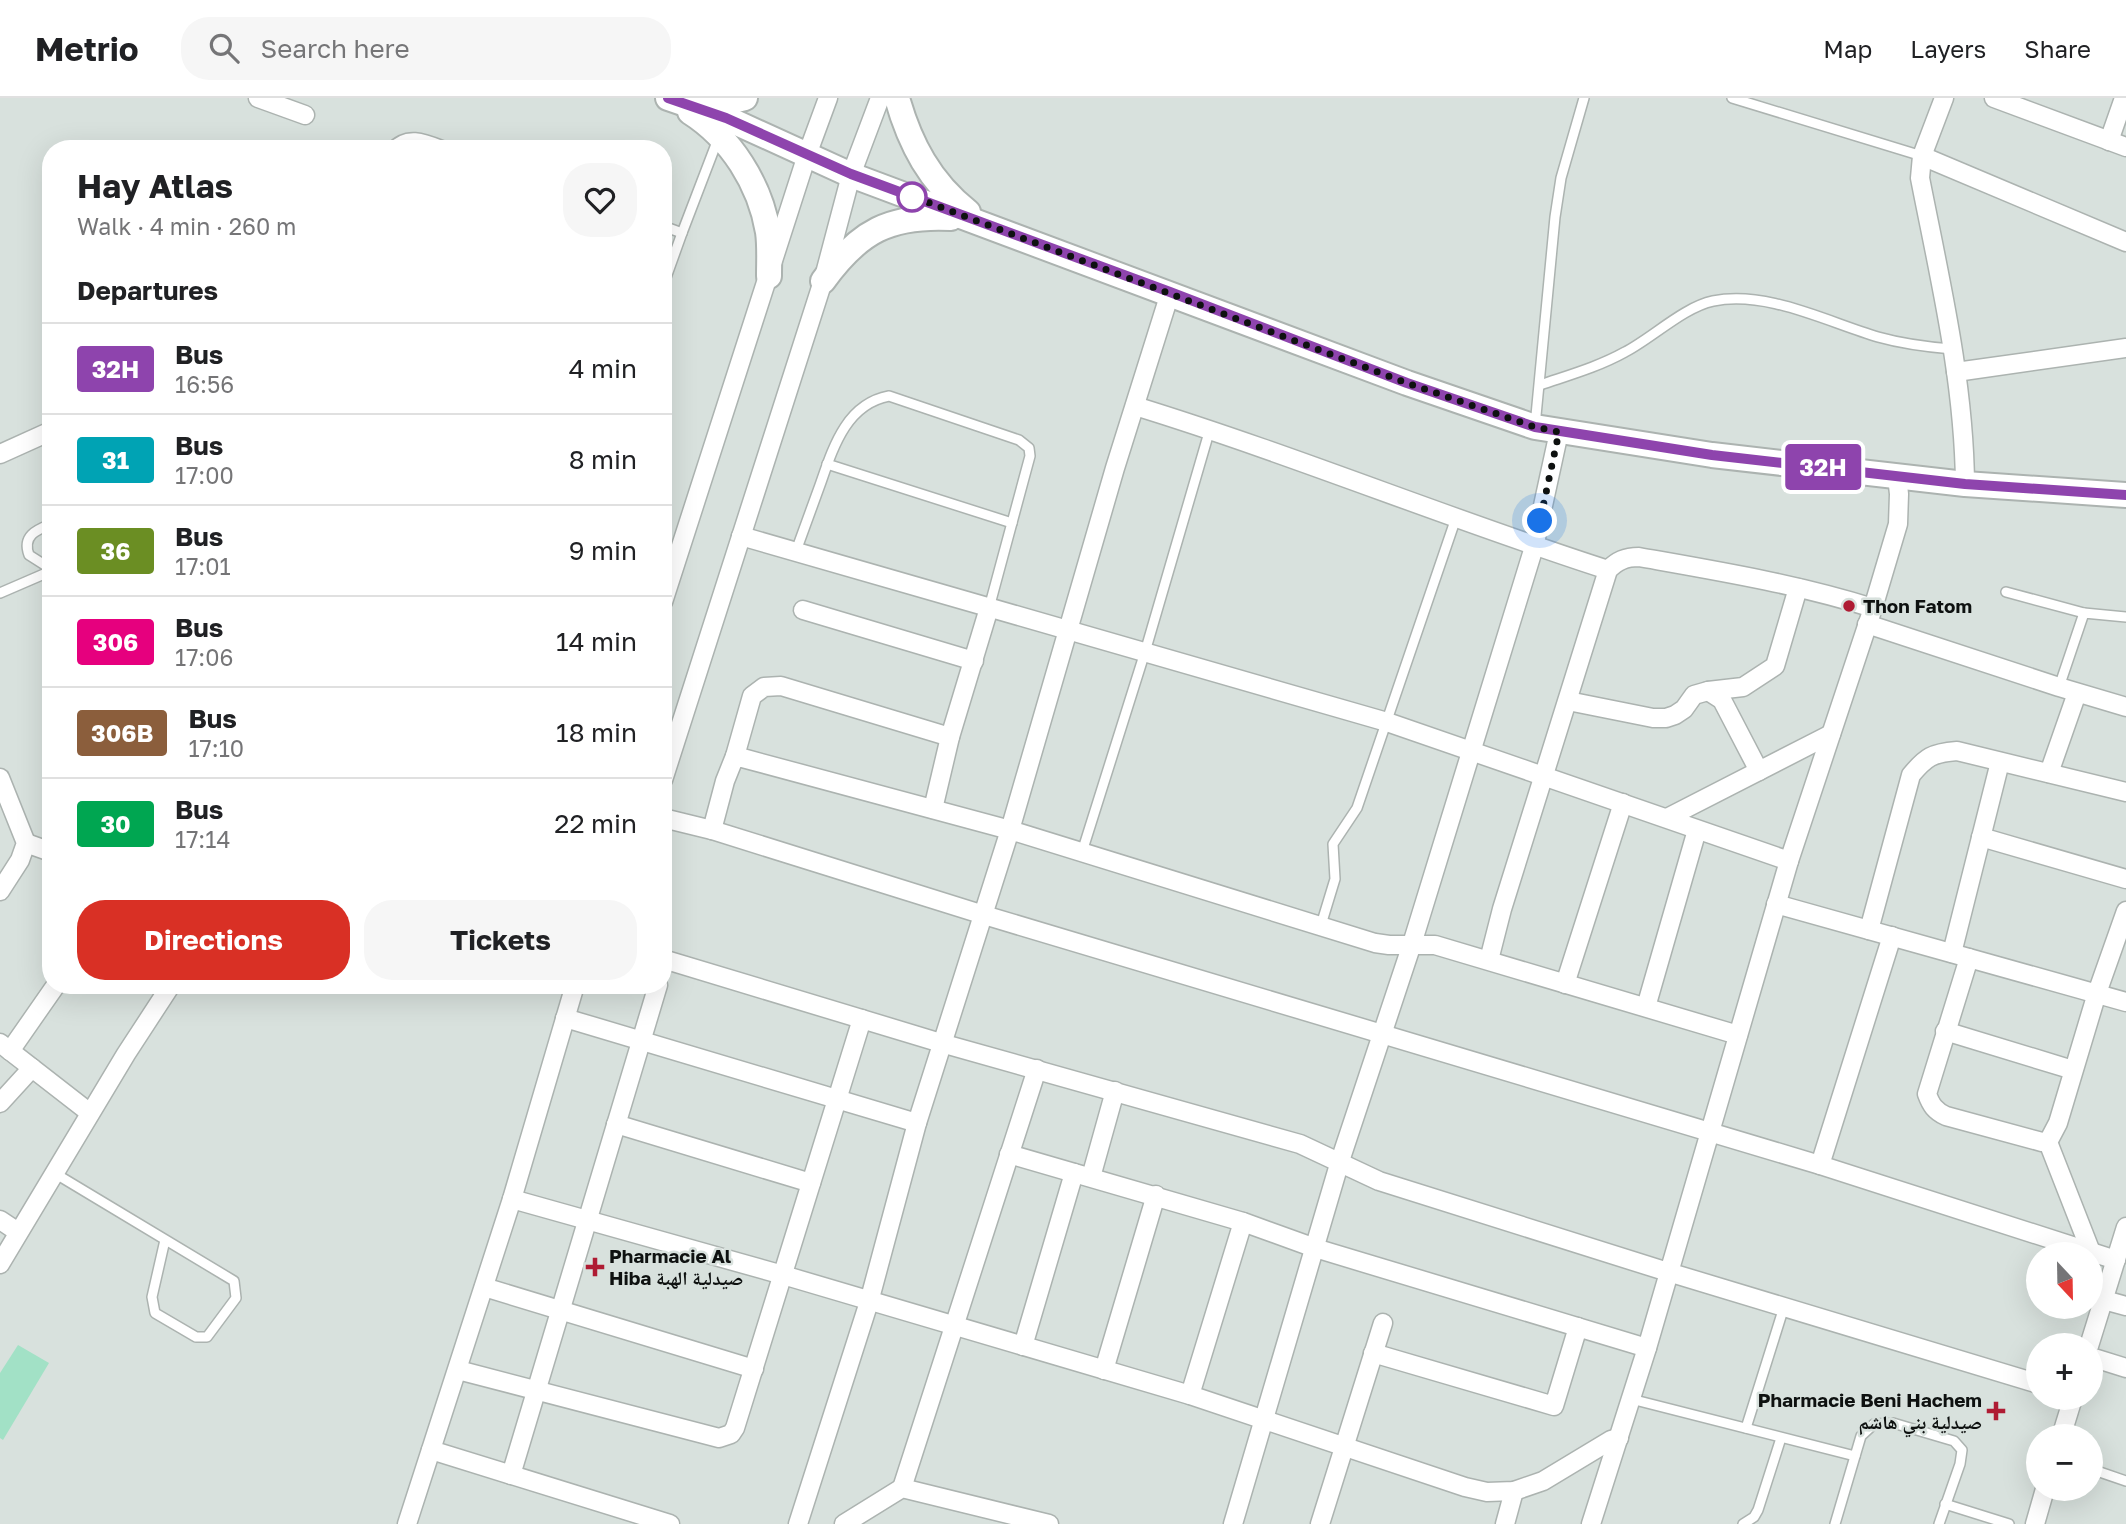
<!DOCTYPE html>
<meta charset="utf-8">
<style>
body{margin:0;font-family:"Golos Text","Noto Naskh Arabic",sans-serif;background:#f6f6f6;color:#202124;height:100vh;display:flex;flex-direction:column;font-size:26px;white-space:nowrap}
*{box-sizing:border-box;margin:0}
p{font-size:23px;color:#757577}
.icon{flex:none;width:38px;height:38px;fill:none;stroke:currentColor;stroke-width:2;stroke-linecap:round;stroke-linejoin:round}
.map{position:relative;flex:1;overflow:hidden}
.drawer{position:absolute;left:42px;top:42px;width:630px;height:854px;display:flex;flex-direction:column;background:#fff;border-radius:28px;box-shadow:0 7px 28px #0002}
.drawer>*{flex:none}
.badge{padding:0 14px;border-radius:5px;font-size:24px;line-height:46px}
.needle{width:46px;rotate:158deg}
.buttons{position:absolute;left:2026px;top:1144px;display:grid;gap:14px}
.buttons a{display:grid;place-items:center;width:77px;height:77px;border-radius:50%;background:#fff;box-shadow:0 7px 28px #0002;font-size:35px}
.you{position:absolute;width:35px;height:35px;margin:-18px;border:5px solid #fff;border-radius:50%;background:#1a73e8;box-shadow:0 0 0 10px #1a73e833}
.map>.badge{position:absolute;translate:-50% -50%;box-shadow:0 0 0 4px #fff}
h2{padding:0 35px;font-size:26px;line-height:63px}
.round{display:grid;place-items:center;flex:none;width:74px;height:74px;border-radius:28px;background:#f6f6f6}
.head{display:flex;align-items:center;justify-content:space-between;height:119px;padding:0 35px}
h1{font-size:33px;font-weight:700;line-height:52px}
.action{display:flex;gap:14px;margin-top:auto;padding:14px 35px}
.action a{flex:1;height:80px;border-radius:28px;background:#d93025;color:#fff;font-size:28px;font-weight:700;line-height:80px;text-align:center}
.action a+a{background:#f6f6f6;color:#202124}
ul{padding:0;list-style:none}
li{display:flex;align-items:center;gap:21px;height:91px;padding:0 35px;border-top:2px solid #e0e0e0}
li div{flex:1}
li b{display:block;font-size:26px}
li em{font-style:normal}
li .badge{min-width:77px;font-weight:700;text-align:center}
header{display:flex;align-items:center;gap:42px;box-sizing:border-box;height:98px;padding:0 35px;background:#fff;border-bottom:2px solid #e0e0e0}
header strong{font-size:33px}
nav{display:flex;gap:38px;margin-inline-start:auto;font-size:24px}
.search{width:490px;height:63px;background:#f6f6f6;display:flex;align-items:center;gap:18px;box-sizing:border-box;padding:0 24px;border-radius:28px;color:#757577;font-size:26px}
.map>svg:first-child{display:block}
.green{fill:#a2e1c6}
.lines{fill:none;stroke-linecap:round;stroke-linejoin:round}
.service-casing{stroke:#acb3b0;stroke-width:12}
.minor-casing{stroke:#acb3b0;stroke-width:21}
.secondary-casing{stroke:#acb3b0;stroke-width:28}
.service{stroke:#fff;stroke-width:9}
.minor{stroke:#fff;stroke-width:18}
.secondary{stroke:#fff;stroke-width:24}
.line-casing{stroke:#fff;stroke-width:16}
.line{stroke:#8e44ad;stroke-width:10}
.walk{stroke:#0e1110;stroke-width:7;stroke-dasharray:0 12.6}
.stop-dot{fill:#fff;stroke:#8e44ad;stroke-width:3.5}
.poi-dot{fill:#af1b33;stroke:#d8e1dd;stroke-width:2.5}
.labels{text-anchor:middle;stroke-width:5;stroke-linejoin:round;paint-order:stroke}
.poi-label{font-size:19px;font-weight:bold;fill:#0e1110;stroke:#d8e1dd;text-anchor:start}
</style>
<header>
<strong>Metrio</strong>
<div class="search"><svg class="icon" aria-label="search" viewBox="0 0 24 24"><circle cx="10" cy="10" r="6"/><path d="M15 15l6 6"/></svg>Search here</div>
<nav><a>Map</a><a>Layers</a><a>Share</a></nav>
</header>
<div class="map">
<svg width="2126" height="1426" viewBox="0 0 2126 1426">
<rect width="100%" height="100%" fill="#d8e1dd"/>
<!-- green -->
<polygon class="green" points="18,1247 49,1265 3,1342 0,1340 0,1275"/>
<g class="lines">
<defs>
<g id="service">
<polyline points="1732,0 1922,58"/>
<path d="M390 51C408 30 430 43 451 51"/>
<polyline points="663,128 682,135 718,41"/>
<polyline points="663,188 682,135"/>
<path d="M1540 287C1569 277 1598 269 1625 254 1652 240 1684 209 1713 203 1767 192 1827 224 1878 239 1903 246 1927 249 1952 251"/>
<polyline points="1535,328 1555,119 1561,80 1584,0"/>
<polyline points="827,366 1012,425"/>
<path d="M51 426C36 432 22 438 29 457L51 471"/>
<path d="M796 453C804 431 812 409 820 387 833 350 846 306 889 298L1019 342 1029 350 1030 358 989 510"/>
<polyline points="2006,494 2084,515"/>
<polyline points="0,495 51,473"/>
<polyline points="2059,589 2084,515 2126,519"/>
<polyline points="1082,754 1145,554 1210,331"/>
<polyline points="1321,827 1335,781 1333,746 1357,710 1456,420"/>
<polyline points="56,1076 234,1183 236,1200 207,1239 196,1239 155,1215 152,1199 165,1142"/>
<polyline points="1631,1301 1855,1358"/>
<polyline points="1746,1330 1784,1209"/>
<polyline points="2091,1371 2126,1383"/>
<polyline points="1945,1406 2009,1426"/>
<polyline points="1743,1426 1754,1419 1758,1412 1781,1340"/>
<polyline points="1835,1426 1861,1338 1874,1326 1893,1325 1954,1343 1962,1352 1960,1366 1939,1426"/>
</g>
<g id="minor">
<polyline points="258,0 305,17"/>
<path d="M1944 0 1922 58 1920 80C1940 182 1964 282 1965 386"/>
<polyline points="1994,0 2126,49"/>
<polyline points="2109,43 2124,0"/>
<polyline points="1922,58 2126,144"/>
<polyline points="1956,274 2126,250"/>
<path d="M1135 308C1294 357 1449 421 1608 472"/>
<polyline points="0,356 51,333"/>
<polyline points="741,438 1387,624 1789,763"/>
<polyline points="663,504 807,57 828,0"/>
<polyline points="803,512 974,563"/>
<polyline points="1867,526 2059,589 2126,609"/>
<polyline points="1708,593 1722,602 1759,673"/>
<polyline points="1568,603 1653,620 1666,620 1675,617 1684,611 1694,597 1708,593 1743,589 1775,568 1798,490"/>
<polyline points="735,658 752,598 764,589 781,588 950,639"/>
<polyline points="2049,675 2077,595"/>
<polyline points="0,680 26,745 20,762 0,793"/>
<polyline points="663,682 823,183 851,77 880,0"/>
<polyline points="933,711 950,639 989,510"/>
<polyline points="663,720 712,732 984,817 1820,1067 2116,1162"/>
<polyline points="1667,720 1831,636"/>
<polyline points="712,732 725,683 735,658 1010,732 1375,845 1389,847 1435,847 1738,937"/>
<polyline points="1981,739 2126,781"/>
<polyline points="26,745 51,754"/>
<polyline points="1776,806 2126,904"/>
<path d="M1869 832 1911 677C1926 659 1932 655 1957 653L2126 694"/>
<polyline points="1952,855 2000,664"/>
<path d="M1969 860 1927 996C1931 1007 1935 1013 1946 1018L2042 1044H2048L2058 1025 2097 895 2126 813"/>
<polyline points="663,861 941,945 1300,1046 1379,1083 1668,1174 2039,1286"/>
<path d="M1489 862 1502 811 1608 472C1617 463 1625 459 1639 459 1718 473 1797 486 1873 510"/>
<polyline points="1565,886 1623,705"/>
<polyline points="1646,909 1697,732"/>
<polyline points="565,920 917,1025"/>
<polyline points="1945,933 2073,972"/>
<polyline points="0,945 90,1015"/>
<polyline points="10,953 56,887"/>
<polyline points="0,1005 32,970"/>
<polyline points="616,1026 811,1085"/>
<polyline points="2048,1044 2091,1154"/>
<polyline points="1009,1056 1243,1124 1315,1150 1647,1250"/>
<polyline points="1820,1067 1892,838"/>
<polyline points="1091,1079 1115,993"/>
<polyline points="512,1101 783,1177 1190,1297 1465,1389 1487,1394 1514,1393 1543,1383 1611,1342 1619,1340"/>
<polyline points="0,1122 18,1134"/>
<polyline points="0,1166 126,956 171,887"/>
<polyline points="484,1189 754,1271"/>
<polyline points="2104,1202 2126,1208"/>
<polyline points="1023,1248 1074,1075"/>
<polyline points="2089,1248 2126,1129"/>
<polyline points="1373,1255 1554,1308 1578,1229"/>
<polyline points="2091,1259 2126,1270"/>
<polyline points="458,1272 719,1340 731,1336 735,1330 862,921"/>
<polyline points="1104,1272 1156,1097"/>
<polyline points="1190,1297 1243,1124"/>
<polyline points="2061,1339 2073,1300"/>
<polyline points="431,1352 670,1426"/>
<polyline points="511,1377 658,887"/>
<polyline points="902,1390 1037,971"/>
<polyline points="407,1426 512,1101 575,887"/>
<polyline points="798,1426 869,1204 917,1025 1010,732 1115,370 1170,195"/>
<polyline points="844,1426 902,1390 1049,1426"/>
<polyline points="1233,1426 1340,1063 1412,846 1534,449 1559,334"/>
<polyline points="1320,1426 1383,1225"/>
<polyline points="1505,1426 1514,1393"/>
<polyline points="1591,1426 1647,1250 1789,763 1873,510 1898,426 1899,396 1897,378"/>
<polyline points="2035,1426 2045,1391"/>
</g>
<g id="secondary">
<polyline points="668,0 726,20 851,77 1407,285 1535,329 1712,357 1965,386 2126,397"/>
<path d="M897 0C910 46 930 84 968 114"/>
<polyline points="697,3 728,4 745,0"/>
<path d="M690 14C731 40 760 86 768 134 770 148 769 163 769 178"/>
<path d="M823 183C859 133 890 117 951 120"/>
</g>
</defs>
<!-- service casing -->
<use href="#service" class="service-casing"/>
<!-- minor casing -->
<use href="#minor" class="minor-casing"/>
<!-- secondary casing -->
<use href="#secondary" class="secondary-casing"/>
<!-- service -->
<use href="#service" class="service"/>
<!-- minor -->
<use href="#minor" class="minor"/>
<!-- secondary -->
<use href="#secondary" class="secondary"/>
</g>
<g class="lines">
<defs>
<polyline id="line" points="668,0 726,20 851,76 1170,194 1407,285 1535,329 1712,357 1965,386 2126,397"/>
</defs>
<!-- line casing -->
<use href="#line" class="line-casing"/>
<!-- line -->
<use href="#line" class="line"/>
<!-- walk -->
<polyline class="walk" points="912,99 903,95 1407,285 1535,329 1559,334 1540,423"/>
</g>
<!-- markers -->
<circle class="stop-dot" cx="912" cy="99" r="14"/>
<g class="poi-dot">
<circle cx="1849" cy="508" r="7"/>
<path d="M591.5 1158.5h7v7h7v7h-7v7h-7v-7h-7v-7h7z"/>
<path d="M1992.5 1302.5h7v7h7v7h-7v7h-7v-7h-7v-7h7z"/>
</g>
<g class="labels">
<!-- poi labels -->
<g class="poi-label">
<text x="1863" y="515">Thon Fatom</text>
<text x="609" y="1165">Pharmacie Al<tspan x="609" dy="22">Hiba صيدلية الهبة</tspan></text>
<text x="1982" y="1309" text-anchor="end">Pharmacie Beni Hachem<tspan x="1982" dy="22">صيدلية بني هاشم</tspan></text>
</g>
</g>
</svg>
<div class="buttons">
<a><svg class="needle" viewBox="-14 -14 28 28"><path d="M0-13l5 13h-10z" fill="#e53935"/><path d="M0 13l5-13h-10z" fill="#757577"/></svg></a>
<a>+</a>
<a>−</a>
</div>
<div class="you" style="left:1540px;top:423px"></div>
<b class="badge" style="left:1823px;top:369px;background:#8e44ad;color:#fff">32H</b>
<section class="drawer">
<div class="head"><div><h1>Hay Atlas</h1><p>Walk · 4 min · 260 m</p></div><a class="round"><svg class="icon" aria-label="heart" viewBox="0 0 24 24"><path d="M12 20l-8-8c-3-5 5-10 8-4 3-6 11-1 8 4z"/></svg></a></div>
<h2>Departures</h2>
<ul>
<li><span class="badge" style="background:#8e44ad;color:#fff">32H</span><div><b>Bus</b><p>16:56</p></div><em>4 min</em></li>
<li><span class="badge" style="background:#00a3b4;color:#fff">31</span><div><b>Bus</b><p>17:00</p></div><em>8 min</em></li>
<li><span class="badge" style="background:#6b8e23;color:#fff">36</span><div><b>Bus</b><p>17:01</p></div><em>9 min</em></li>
<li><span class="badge" style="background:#e6007e;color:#fff">306</span><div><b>Bus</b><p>17:06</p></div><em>14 min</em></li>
<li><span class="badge" style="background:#8b5e3c;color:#fff">306B</span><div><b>Bus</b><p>17:10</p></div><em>18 min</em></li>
<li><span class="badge" style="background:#00a651;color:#fff">30</span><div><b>Bus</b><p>17:14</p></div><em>22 min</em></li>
</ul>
<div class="action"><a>Directions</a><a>Tickets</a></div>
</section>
</div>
